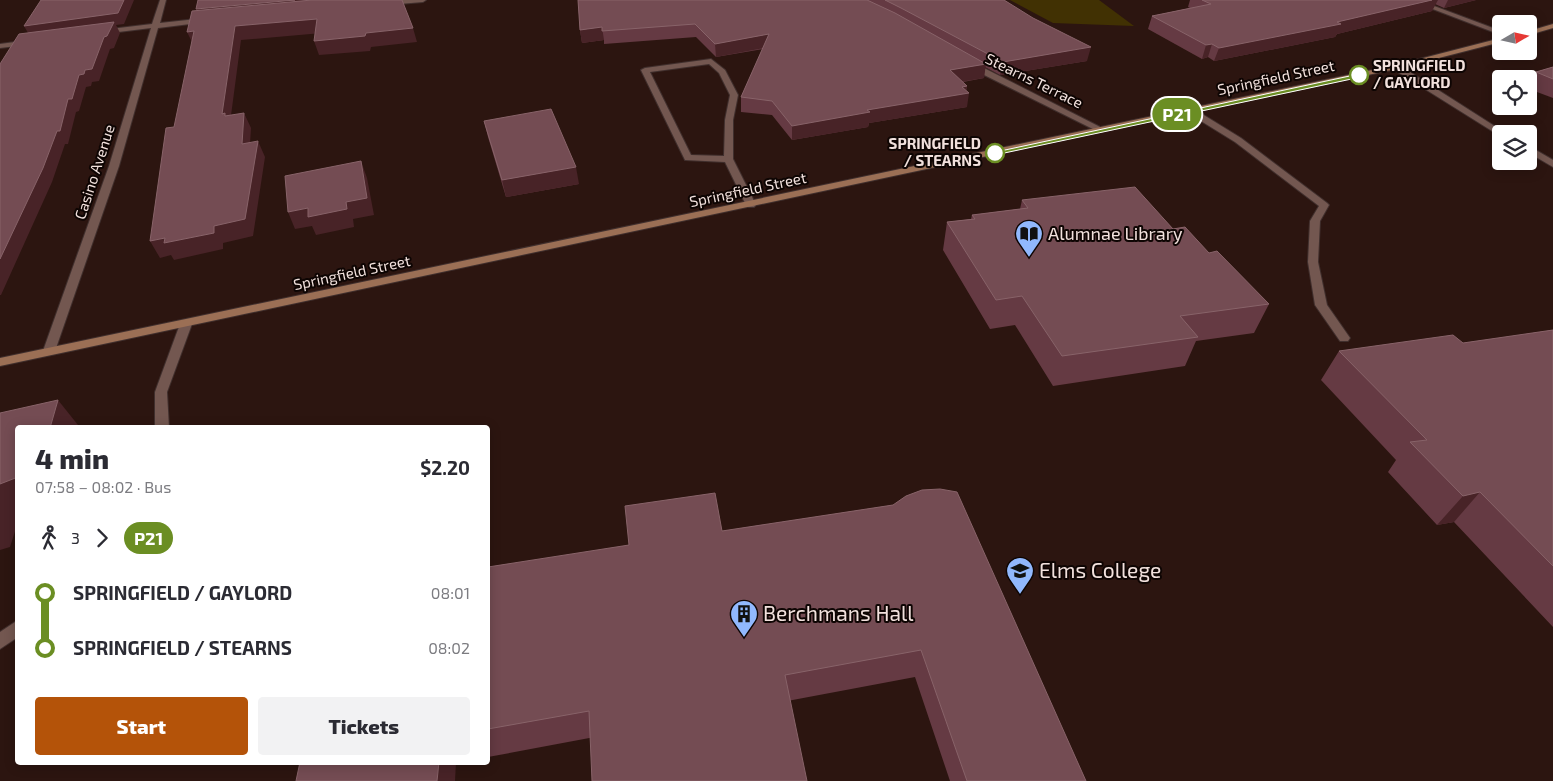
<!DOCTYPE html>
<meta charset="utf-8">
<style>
body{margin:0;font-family:"Exo 2",sans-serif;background:#f2f2f3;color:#2b2b33;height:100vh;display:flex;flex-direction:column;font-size:19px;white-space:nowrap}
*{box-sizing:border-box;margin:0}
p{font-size:16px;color:#7c7c81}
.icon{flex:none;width:28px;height:28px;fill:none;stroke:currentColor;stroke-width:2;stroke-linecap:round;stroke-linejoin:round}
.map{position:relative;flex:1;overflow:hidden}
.details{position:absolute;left:15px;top:425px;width:475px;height:340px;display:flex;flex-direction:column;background:#fff;border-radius:5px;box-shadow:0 2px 12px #0003}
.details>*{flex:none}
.badge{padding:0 10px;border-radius:16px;font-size:18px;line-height:32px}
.needle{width:32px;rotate:81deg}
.buttons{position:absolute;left:1492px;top:15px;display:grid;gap:10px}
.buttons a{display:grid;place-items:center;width:45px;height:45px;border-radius:5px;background:#fff;box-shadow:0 2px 12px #0003;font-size:25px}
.map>.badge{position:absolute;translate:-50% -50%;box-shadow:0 0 0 2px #fff}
.legs{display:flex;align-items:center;gap:8px;height:55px;padding:0 20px;font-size:16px}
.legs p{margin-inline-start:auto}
.overview{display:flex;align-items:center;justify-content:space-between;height:85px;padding:0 20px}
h1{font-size:28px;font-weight:800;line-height:38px}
.cta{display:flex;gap:10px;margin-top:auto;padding:10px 20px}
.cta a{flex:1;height:58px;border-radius:5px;background:#b45309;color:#fff;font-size:20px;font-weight:800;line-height:58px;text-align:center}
.cta a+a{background:#f2f2f3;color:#2b2b33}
ul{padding:0 20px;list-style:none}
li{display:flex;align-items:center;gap:18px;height:55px;font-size:19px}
li i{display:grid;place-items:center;width:8px;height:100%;margin:0 6px;background:currentColor}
li i::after{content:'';width:12px;height:12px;margin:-6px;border:4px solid;border-radius:50%;background:#fff}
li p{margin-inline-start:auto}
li:first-child i{background:linear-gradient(#0000 50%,currentColor 0)}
li:last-child i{background:linear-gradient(currentColor 50%,#0000 0)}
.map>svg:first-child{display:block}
.green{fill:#413103}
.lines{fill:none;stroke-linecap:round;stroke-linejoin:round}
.service-casing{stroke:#402f2d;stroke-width:2}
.minor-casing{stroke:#402f2d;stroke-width:2}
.secondary-casing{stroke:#402f2d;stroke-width:2}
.service{fill:#735750;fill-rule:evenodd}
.minor{fill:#735750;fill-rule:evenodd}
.secondary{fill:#9b6f55;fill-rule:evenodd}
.wall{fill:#653a43}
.shaded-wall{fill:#482327}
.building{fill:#744c53;stroke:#886369}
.line-1{fill:#6b8e23;stroke:#fff}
.stop-1-dot{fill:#fff;stroke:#6b8e23;stroke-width:2.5}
.labels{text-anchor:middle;stroke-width:4;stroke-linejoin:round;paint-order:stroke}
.far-stop-label{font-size:15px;font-weight:bold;fill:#f2e1dd;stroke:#0e0503;text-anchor:start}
.far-street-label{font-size:15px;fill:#f2e1dd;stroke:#0e0503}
.poi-label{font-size:18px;fill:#f2e1dd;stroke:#0e0503;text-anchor:start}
.near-poi-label{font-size:21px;fill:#f2e1dd;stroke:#0e0503;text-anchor:start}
</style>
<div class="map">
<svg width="1553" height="781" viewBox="0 0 1553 781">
<rect width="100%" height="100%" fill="#2c1510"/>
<!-- green -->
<polygon class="green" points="1010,0 1099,0 1134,26 1053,23"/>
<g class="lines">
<defs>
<g id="service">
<path d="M711 59 725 70 738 95 733 120V159L756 205 754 207H748L746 205 725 162 685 160 641 70 645 68ZM709 64 719 73 730 95 725 120 724 156 691 155 650 72Z"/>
<polygon points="1188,109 1194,109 1241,138 1327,203 1329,205 1320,221 1318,262 1327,305 1350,338 1348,341 1340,341 1315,305 1308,262 1310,221 1319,206 1235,142 1188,113"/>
<polygon points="186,320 192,324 167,392 169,428 155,428 155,392 180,324"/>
<polygon points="18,620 18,637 0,649 0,632"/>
</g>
<g id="minor">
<polygon points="160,0 166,0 160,23 206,18 209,20 206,22 158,28 119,166 55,351 49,355 45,354 43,351 109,166 151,28 102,34 98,32 102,30 152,24"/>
<polygon points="426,0 423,2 387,5 384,3 399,0"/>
<polygon points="1409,0 1418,0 1501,31 1501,35"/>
<polygon points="30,40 34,42 33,44 0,48 0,44"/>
<polygon points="968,63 974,63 1106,130 1099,132 968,67"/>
<polygon points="1393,65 1399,65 1507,134 1501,134 1500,136 1393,69"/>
<polygon points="1529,146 1553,160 1553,167 1529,153"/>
</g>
<g id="secondary">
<polygon points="1553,24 1553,28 1529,35 1529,31"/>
<polygon points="1501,38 1501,42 1396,69 0,366 0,358 1396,65"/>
</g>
</defs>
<!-- service casing -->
<use href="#service" class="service-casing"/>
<!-- minor casing -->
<use href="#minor" class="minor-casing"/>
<!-- secondary casing -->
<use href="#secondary" class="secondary-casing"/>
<!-- service -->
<use href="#service" class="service"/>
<!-- minor -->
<use href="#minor" class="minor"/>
<!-- secondary -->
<use href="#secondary" class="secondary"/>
</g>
<!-- wall -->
<g class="wall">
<polygon points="578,0 1004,0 1087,61 1000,75 985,67 984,78 963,82 967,86 966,91 967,107 869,123 868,127 792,140 772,115 741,112 741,97 763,49 716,57 696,37 604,44 604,40 582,43 580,30"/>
<polygon points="1190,0 1476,0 1444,8 1435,4 1432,11 1337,34 1335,37 1214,61 1208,57 1202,59 1148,29 1152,16 1190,8 1188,7"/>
<polygon points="1553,67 1553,98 1529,89 1529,83 1536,72"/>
<polygon points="484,121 579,184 506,197 488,137"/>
<polygon points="1022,200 1173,229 1209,253 1269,304 1254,333 1196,341 1185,366 1053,386 1015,325 990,329 943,250 947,222 971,219 972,215 1020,209"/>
<polygon points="1553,330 1553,627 1454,522 1437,525 1388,472 1396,460 1321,380 1339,351 1463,343"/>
<polygon points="893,505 1086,781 950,781 915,677 488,757 488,567"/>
</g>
<!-- shaded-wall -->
<g class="shaded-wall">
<polygon points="124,0 134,0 124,24 116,25 120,33 114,48 110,49 99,81 92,82 91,86 86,87 79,111 76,112 68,144 65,144 52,182 1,295 0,295 0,259 31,38 24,26"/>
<polygon points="295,0 380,0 200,16 196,9"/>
<polygon points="1432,0 1438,0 1432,11 1337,34 1335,37 1214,61 1219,48 1337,22"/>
<polygon points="1448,0 1476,0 1444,8"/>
<polygon points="317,19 322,33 241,40 230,123 222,114 235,26"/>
<polygon points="602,27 604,40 582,43 580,30"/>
<polygon points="413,28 417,42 371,47 370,51 319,55 314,41 366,33"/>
<polygon points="194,31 194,46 187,32"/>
<polygon points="769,34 769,47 716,57 715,44"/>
<polygon points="1212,44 1208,57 1202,59 1206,45"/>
<polygon points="1091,47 1087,61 1000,75 1003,62"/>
<polygon points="986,64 984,78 948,84 950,70"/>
<polygon points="967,86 966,94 969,93 967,107 869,123 868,127 792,140 792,126 867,110"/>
<polygon points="244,113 251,128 249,160 242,144"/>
<polygon points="258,141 265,157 253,236 223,243 223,249 174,260 171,255 160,258 150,241"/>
<polygon points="361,161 367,178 374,215 353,219 354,227 316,235 312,226 295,229 288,212 308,208 346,202"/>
<polygon points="576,167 579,184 506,197 502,180"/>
<polygon points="58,400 78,425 78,428 50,428"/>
<polygon points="18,477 18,522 10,547 0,550 0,484"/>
<polygon points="1480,492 1454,522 1437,525 1463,496"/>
<polygon points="439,762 456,762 455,781 437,781"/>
</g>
<!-- building -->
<g class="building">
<polygon points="41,0 124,0 118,13 24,26"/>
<polygon points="198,0 295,0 196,9"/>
<polygon points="312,0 402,0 413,28 366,33 365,36 314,41 317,19 235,26 222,114 225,113 225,116 244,113 242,144 258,141 245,219 214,226 214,233 164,243 165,238 150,241 166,128 174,127 194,31 187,32 192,11"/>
<polygon points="578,0 867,0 895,13 986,64 950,70 967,86 962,87 969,93 867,110 870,112 792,126 772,101 741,97 769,34 715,44 695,24 602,31 602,27 580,30"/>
<polygon points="885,0 1004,0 1033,18 1091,47 1003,62 901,8"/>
<polygon points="1202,0 1432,0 1337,22 1341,24 1219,48 1212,44 1206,45 1152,16 1211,4"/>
<polygon points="114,22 107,36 104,37 92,69 85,70 84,74 79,75 72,99 68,99 60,131 57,131 43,168 0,259 0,64 19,34"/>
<polygon points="1553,67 1553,79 1536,72"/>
<polygon points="551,109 576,167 502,180 484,121"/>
<polygon points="361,161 367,198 346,202 347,209 308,217 308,208 288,212 285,176"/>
<polygon points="1135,187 1173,229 1185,227 1209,253 1217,251 1269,304 1180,316 1198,337 1062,356 1022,296 996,300 947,222 975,219 972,215 1028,208 1022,200"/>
<polygon points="1553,330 1553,566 1480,492 1463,496 1410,442 1427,440 1339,351 1453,335 1463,343"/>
<polygon points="58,400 50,428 18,428 18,477 0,484 0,413"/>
<polygon points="940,489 957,492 1086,781 967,781 921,650 785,675 807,781 592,781 589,711 488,729 488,567 629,545 625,506 715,493 722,531 893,505 906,496 922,490"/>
<polygon points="300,762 439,762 437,781 296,781"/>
</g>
<!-- line-1 -->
<polygon class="line-1" points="1359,74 1361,77 995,155 991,153"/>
<!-- icons -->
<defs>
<symbol id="library-pin" viewBox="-11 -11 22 30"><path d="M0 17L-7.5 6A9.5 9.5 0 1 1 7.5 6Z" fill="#91b8fd" stroke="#0e0503"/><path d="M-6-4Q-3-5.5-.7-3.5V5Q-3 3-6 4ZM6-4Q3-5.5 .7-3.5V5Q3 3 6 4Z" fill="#111"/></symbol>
<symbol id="university-pin" viewBox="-11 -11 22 30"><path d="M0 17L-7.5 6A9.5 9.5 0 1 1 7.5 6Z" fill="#91b8fd" stroke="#0e0503"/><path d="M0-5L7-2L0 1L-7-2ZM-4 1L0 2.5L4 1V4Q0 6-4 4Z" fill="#111"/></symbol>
<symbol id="building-pin" viewBox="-11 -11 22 30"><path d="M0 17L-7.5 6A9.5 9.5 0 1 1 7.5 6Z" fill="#91b8fd" stroke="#0e0503"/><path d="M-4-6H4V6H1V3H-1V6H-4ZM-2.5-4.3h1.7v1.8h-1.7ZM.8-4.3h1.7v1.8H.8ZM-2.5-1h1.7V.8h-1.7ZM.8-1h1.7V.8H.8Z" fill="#111"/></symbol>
</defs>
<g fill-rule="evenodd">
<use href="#library-pin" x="1013" y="218" width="32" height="43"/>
<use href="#university-pin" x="1004" y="555" width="32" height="43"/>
<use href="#building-pin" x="728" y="598" width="32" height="43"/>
</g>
<!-- markers -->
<g class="stop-1-dot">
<circle cx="1359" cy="75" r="9"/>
<circle cx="995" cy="153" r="9"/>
</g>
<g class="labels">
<!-- far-stop labels -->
<g class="far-stop-label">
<text x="1373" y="71">SPRINGFIELD<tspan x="1373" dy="17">/ GAYLORD</tspan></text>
<text x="981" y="149" text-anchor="end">SPRINGFIELD<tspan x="981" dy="17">/ STEARNS</tspan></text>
</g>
<!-- far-street labels -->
<g class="far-street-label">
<text transform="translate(1276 78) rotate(-12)" y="5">Springfield Street</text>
<text transform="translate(1034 81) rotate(26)" y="5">Stearns Terrace</text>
<text transform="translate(95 172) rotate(-72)" y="5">Casino Avenue</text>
<text transform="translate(748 190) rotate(-12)" y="5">Springfield Street</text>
<text transform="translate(352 273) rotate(-12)" y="5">Springfield Street</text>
</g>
<!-- poi labels -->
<g class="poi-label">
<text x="1048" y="240">Alumnae Library</text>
</g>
<!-- near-poi labels -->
<g class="near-poi-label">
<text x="1039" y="578">Elms College</text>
<text x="763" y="621">Berchmans Hall</text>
</g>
</g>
</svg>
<div class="buttons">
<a><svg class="needle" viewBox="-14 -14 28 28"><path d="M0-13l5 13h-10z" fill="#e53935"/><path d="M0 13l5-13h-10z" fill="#7c7c81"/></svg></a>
<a><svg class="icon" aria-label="locate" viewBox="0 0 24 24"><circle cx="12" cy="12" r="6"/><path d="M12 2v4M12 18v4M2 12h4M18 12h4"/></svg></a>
<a><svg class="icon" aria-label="layers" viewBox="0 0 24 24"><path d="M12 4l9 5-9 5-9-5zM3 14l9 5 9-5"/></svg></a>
</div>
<b class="badge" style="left:1177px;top:114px;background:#6b8e23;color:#fff">P21</b>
<section class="details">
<div class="overview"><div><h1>4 min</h1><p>07:58 – 08:02 · Bus</p></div><b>$2.20</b></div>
<div class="legs"><svg class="icon" aria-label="walk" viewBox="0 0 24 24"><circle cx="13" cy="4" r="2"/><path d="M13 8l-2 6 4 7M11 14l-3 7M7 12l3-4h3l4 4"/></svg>3<svg class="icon" aria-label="forward" viewBox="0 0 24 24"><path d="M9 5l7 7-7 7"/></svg><b class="badge" style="background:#6b8e23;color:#fff">P21</b></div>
<ul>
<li><i style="color:#6b8e23"></i><b>SPRINGFIELD / GAYLORD</b><p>08:01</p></li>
<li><i style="color:#6b8e23"></i><b>SPRINGFIELD / STEARNS</b><p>08:02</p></li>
</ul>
<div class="cta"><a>Start</a><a>Tickets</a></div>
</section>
</div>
